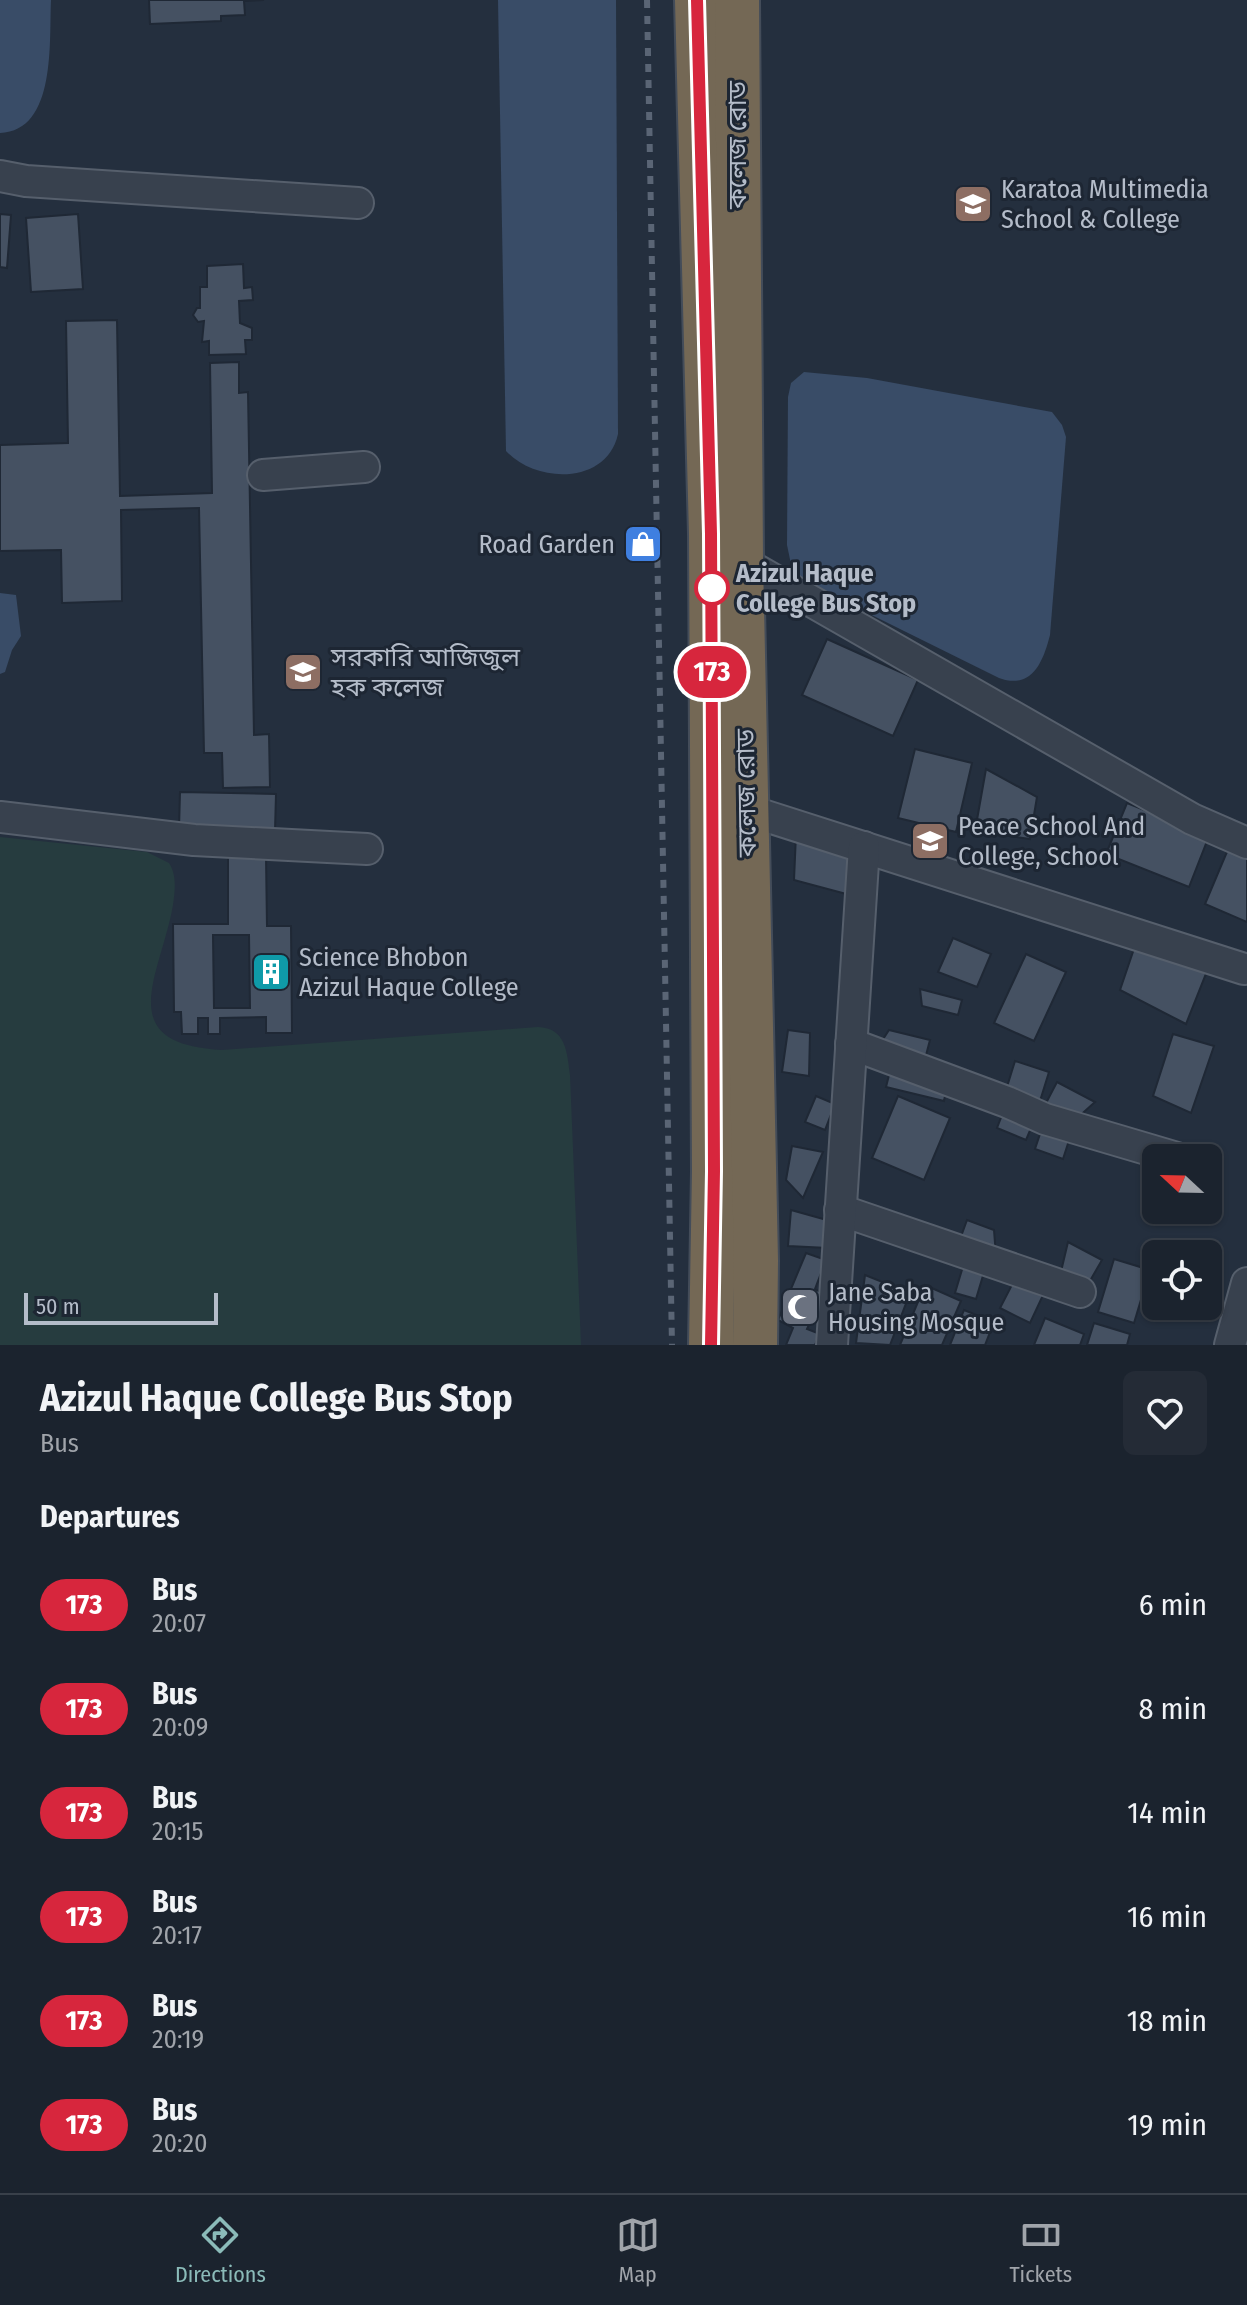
<!DOCTYPE html>
<meta charset="utf-8">
<style>
body{margin:0;font-family:"Fira Sans Condensed","Noto Sans Bengali",sans-serif;background:#242b36;color:#f1f3f6;height:100vh;display:flex;flex-direction:column;font-size:30px;white-space:nowrap}
*{box-sizing:border-box;margin:0}
p{font-size:26px;color:#a0a4aa}
.icon{flex:none;width:44px;height:44px;fill:none;stroke:currentColor;stroke-width:2;stroke-linecap:round;stroke-linejoin:round}
.map{position:relative;height:1345px;overflow:hidden}
.sheet{display:flex;flex-direction:column;background:#1b232e;flex:1}
.sheet>*{flex:none}
.badge{padding:0 16px;border-radius:26px;font-size:28px;line-height:52px}
.needle{width:52px;rotate:292deg}
.controls{position:absolute;left:1142px;top:1144px;display:grid;gap:16px}
.controls a{display:grid;place-items:center;width:80px;height:80px;border-radius:12px;background:#1b232e;box-shadow:0 2px 6px #0004,0 0 0 2px #39404a;font-size:40px}
.scale{position:absolute;left:24px;bottom:20px;width:194px;box-sizing:border-box;padding-left:8px;border:4px solid #b4bcc9;border-top:0;font-size:22px;line-height:28px;white-space:nowrap;color:#b4bcc9;-webkit-text-stroke:6px #1d2633;paint-order:stroke}
.map>.badge{position:absolute;translate:-50% -50%;box-shadow:0 0 0 4px #fff}
h2{padding:0 40px;font-size:30px;line-height:72px}
.round{display:grid;place-items:center;flex:none;width:84px;height:84px;border-radius:12px;background:#242b36}
.summary{display:flex;align-items:center;justify-content:space-between;height:136px;padding:0 40px}
h1{font-size:38px;font-weight:700;line-height:60px}
ul{padding:0;list-style:none}
li{display:flex;align-items:center;gap:24px;height:104px;padding:0 40px}
li div{flex:1}
li b{display:block;font-size:30px}
li em{font-style:normal}
li .badge{min-width:88px;font-weight:700;text-align:center}
.menu{display:flex;justify-content:space-around;align-items:center;height:112px;border-top:2px solid #39404a;background:#1b232e;font-size:22px;color:#a0a4aa}
.menu a{display:grid;justify-items:center;gap:4px}
.menu .selected{color:#8bbbb9}
.map>svg:first-child{display:block}
.green{fill:#263c3f}
.water{fill:#394c67}
.building{fill:#455162;stroke:#1f2835;stroke-width:2;fill-rule:evenodd}
.lines{fill:none;stroke-linecap:round;stroke-linejoin:round}
.minor-casing{stroke:#565f6c;stroke-width:34}
.highway-casing{stroke:#434c59;stroke-width:48}
.minor{stroke:#38414e;stroke-width:30}
.highway{stroke:#746855;stroke-width:44}
.rail{stroke:#5a6575;stroke-width:6;stroke-dasharray:8 8;stroke-linecap:butt}
.line-casing{stroke:#fff;stroke-width:18}
.line{stroke:#d7263d;stroke-width:12}
.stop-dot{fill:#fff;stroke:#d7263d;stroke-width:4}
.labels{text-anchor:middle;stroke-width:6;stroke-linejoin:round;paint-order:stroke}
.street-label{font-size:26px;fill:#b4bcc9;stroke:#1d2633}
.poi-label{font-size:26px;fill:#b4bcc9;stroke:#1d2633;text-anchor:start}
.stop-label{font-size:26px;font-weight:bold;fill:#b4bcc9;stroke:#1d2633;text-anchor:start}
</style>
<div class="map">
<svg width="1247" height="1345" viewBox="0 0 1247 1345">
<rect width="100%" height="100%" fill="#242f3e"/>
<!-- green -->
<path class="green" d="M0 837 147 852 169 863C177 875 175 891 173 905 161 975 110 1044 222 1050L538 1027C566 1028 567 1052 570 1075L581 1345H0Z"/>
<!-- water -->
<g class="water">
<path d="M0 0H51C49 40 57 131 0 133Z"/>
<path d="M498 0H616L618 434C607 485 536 484 506 451Z"/>
<path d="M804 372 867 378 1052 412 1062 425 1066 437 1050 635C1043 662 1032 690 999 678L803 581 792 569 787 545 788 397 791 383Z"/>
<polygon points="0,593 16,595 21,636 12,650 5,672 0,674"/>
</g>
<!-- building -->
<g class="building">
<polygon points="149,0 264,0 244,1 245,15 221,16 221,21 150,24"/>
<polygon points="0,214 11,215 7,268 0,267"/>
<polygon points="78,214 83,289 31,292 26,218"/>
<polygon points="243,264 244,288 252,287 253,300 239,301 240,323 252,328 252,340 245,340 246,354 209,355 209,341 202,342 204,321 198,322 193,315 197,308 200,308 200,287 207,287 207,266"/>
<polygon points="117,320 120,496 212,493 210,363 239,362 239,393 248,392 254,735 269,734 270,787 223,788 222,753 204,753 199,508 121,510 122,601 62,603 61,550 0,551 0,445 68,443 66,321"/>
<polygon points="827,639 918,680 893,736 802,695"/>
<polygon points="915,749 972,763 956,832 898,818"/>
<polygon points="986,769 1037,797 1030,839 975,831"/>
<polygon points="180,792 276,794 275,831 179,829"/>
<polygon points="1127,803 1209,836 1189,887 1106,854"/>
<polygon points="796,834 856,845 850,895 794,880"/>
<polygon points="1229,847 1247,855 1247,922 1205,904"/>
<path d="M228 856H266L267 926H291L292 1033H266V1017L220 1018V1034H208V1018H198V1034H182L181 1012H174L173 924H228ZM213 935H249L250 1008H214Z"/>
<polygon points="953,938 991,954 977,987 938,972"/>
<polygon points="1137,940 1209,966 1186,1024 1120,990"/>
<polygon points="1026,954 1066,972 1034,1041 994,1023"/>
<polygon points="920,989 962,1000 958,1015 922,1006"/>
<polygon points="788,1030 810,1033 809,1076 782,1072"/>
<polygon points="889,1030 930,1040 925,1059 878,1047"/>
<polygon points="1173,1034 1214,1046 1191,1113 1153,1096"/>
<polygon points="1015,1061 1049,1072 1040,1101 1006,1090"/>
<polygon points="891,1067 948,1081 944,1101 886,1087"/>
<polygon points="1057,1082 1095,1102 1075,1120 1045,1105"/>
<polygon points="816,1096 835,1104 825,1130 805,1122"/>
<polygon points="898,1096 950,1118 924,1180 872,1158"/>
<polygon points="1007,1102 1037,1114 1026,1140 997,1128"/>
<polygon points="1045,1119 1073,1128 1063,1159 1035,1149"/>
<polygon points="792,1146 823,1152 803,1198 786,1180"/>
<polygon points="791,1210 834,1222 828,1248 788,1246"/>
<polygon points="967,1220 994,1230 996,1256 959,1242"/>
<polygon points="1068,1242 1102,1260 1087,1286 1059,1280"/>
<polygon points="806,1253 826,1260 815,1289 824,1294 807,1329 820,1334 815,1345 786,1345 793,1328 778,1320"/>
<polygon points="1114,1259 1150,1270 1134,1323 1098,1312"/>
<polygon points="964,1263 985,1269 976,1299 955,1293"/>
<polygon points="865,1275 910,1293 890,1345 856,1343"/>
<polygon points="1016,1277 1045,1291 1030,1323 1000,1308"/>
<polygon points="925,1285 961,1301 942,1345 900,1345"/>
<polygon points="964,1310 994,1322 985,1345 950,1345"/>
<polygon points="1045,1318 1084,1334 1080,1345 1034,1345"/>
<polygon points="1094,1323 1130,1334 1127,1345 1087,1345"/>
</g>
<g class="lines">
<defs>
<g id="minor">
<polyline points="0,176 26,181 358,203"/>
<polyline points="263,475 364,467"/>
<polyline points="731,551 741,561 1192,819 1247,843"/>
<polyline points="747,810 1244,969"/>
<polyline points="0,817 194,840 367,849"/>
<polyline points="851,1044 1007,1102 1045,1119 1177,1158"/>
<polyline points="840,1210 1080,1292"/>
<polyline points="832,1345 864,847"/>
<polyline points="1230,1345 1247,1283"/>
</g>
<g id="highway">
<polyline points="697,0 711,534 714,1171 711,1345"/>
<polyline points="737,0 741,561 756,1261 755,1345"/>
</g>
</defs>
<!-- minor casing -->
<use href="#minor" class="minor-casing"/>
<!-- highway casing -->
<use href="#highway" class="highway-casing"/>
<!-- minor -->
<use href="#minor" class="minor"/>
<!-- highway -->
<use href="#highway" class="highway"/>
<!-- rail -->
<polyline class="rail" points="647,0 672,1345"/>
</g>
<g class="lines">
<defs>
<polyline id="line" points="697,0 711,534 714,1171 711,1345"/>
</defs>
<!-- line casing -->
<use href="#line" class="line-casing"/>
<!-- line -->
<use href="#line" class="line"/>
</g>
<!-- icons -->
<defs>
<symbol id="school-square" viewBox="-11 -11 22 22"><rect x="-9" y="-9" width="18" height="18" rx="4" fill="#8d6e63" stroke="#1d2633"/><path d="M0-5L7-2L0 1L-7-2ZM-4 1L0 2.5L4 1V4Q0 6-4 4Z" fill="#fff"/></symbol>
<symbol id="shop-square" viewBox="-11 -11 22 22"><rect x="-9" y="-9" width="18" height="18" rx="4" fill="#3f7fe0" stroke="#1d2633"/><path d="M-5-2.5h2.3a2.7 3.5 0 0 1 5.4 0H5L5.5 6h-11ZM-1.5-2.5h3a1.5 2.3 0 0 0-3 0Z" fill="#fff"/></symbol>
<symbol id="university-square" viewBox="-11 -11 22 22"><rect x="-9" y="-9" width="18" height="18" rx="4" fill="#8d6e63" stroke="#1d2633"/><path d="M0-5L7-2L0 1L-7-2ZM-4 1L0 2.5L4 1V4Q0 6-4 4Z" fill="#fff"/></symbol>
<symbol id="building-square" viewBox="-11 -11 22 22"><rect x="-9" y="-9" width="18" height="18" rx="4" fill="#0f9aa8" stroke="#1d2633"/><path d="M-4-6H4V6H1V3H-1V6H-4ZM-2.5-4.3h1.7v1.8h-1.7ZM.8-4.3h1.7v1.8H.8ZM-2.5-1h1.7V.8h-1.7ZM.8-1h1.7V.8H.8Z" fill="#fff"/></symbol>
<symbol id="mosque-square" viewBox="-11 -11 22 22"><rect x="-9" y="-9" width="18" height="18" rx="4" fill="#6b7280" stroke="#1d2633"/><path d="M3.5-4.9A6 6 0 1 0 3.5 4.9A5 5 0 1 1 3.5-4.9Z" fill="#fff"/></symbol>
</defs>
<g fill-rule="evenodd">
<use href="#school-square" x="951" y="182" width="44" height="44"/>
<use href="#shop-square" x="621" y="522" width="44" height="44"/>
<use href="#university-square" x="281" y="650" width="44" height="44"/>
<use href="#school-square" x="908" y="819" width="44" height="44"/>
<use href="#building-square" x="249" y="950" width="44" height="44"/>
<use href="#mosque-square" x="778" y="1285" width="44" height="44"/>
</g>
<!-- markers -->
<circle class="stop-dot" cx="712" cy="588" r="16"/>
<g class="labels">
<!-- street labels -->
<g class="street-label">
<text transform="translate(737 145) rotate(-90)" y="9">কলেজ রোড</text>
<text transform="translate(746 793) rotate(-91)" y="9">কলেজ রোড</text>
</g>
<!-- poi labels -->
<g class="poi-label">
<text x="1001" y="198">Karatoa Multimedia<tspan x="1001" dy="30">School &amp; College</tspan></text>
<text x="615" y="553" text-anchor="end">Road Garden</text>
<text x="331" y="666">সরকারি আজিজুল<tspan x="331" dy="30">হক কলেজ</tspan></text>
<text x="958" y="835">Peace School And<tspan x="958" dy="30">College, School</tspan></text>
<text x="299" y="966">Science Bhobon<tspan x="299" dy="30">Azizul Haque College</tspan></text>
<text x="828" y="1301">Jane Saba<tspan x="828" dy="30">Housing Mosque</tspan></text>
</g>
<!-- stop labels -->
<g class="stop-label">
<text x="736" y="582">Azizul Haque<tspan x="736" dy="30">College Bus Stop</tspan></text>
</g>
</g>
</svg>
<div class="controls">
<a><svg class="needle" viewBox="-14 -14 28 28"><path d="M0-13l5 13h-10z" fill="#e53935"/><path d="M0 13l5-13h-10z" fill="#a0a4aa"/></svg></a>
<a><svg class="icon" aria-label="locate" viewBox="0 0 24 24"><circle cx="12" cy="12" r="6"/><path d="M12 2v4M12 18v4M2 12h4M18 12h4"/></svg></a>
</div>
<div class="scale">50 m</div>
<b class="badge" style="left:712px;top:672px;background:#d7263d;color:#fff">173</b>
</div>
<section class="sheet">
<div class="summary"><div><h1>Azizul Haque College Bus Stop</h1><p>Bus</p></div><a class="round"><svg class="icon" aria-label="heart" viewBox="0 0 24 24"><path d="M12 20l-8-8c-3-5 5-10 8-4 3-6 11-1 8 4z"/></svg></a></div>
<h2>Departures</h2>
<ul>
<li><span class="badge" style="background:#d7263d;color:#fff">173</span><div><b>Bus</b><p>20:07</p></div><em>6 min</em></li>
<li><span class="badge" style="background:#d7263d;color:#fff">173</span><div><b>Bus</b><p>20:09</p></div><em>8 min</em></li>
<li><span class="badge" style="background:#d7263d;color:#fff">173</span><div><b>Bus</b><p>20:15</p></div><em>14 min</em></li>
<li><span class="badge" style="background:#d7263d;color:#fff">173</span><div><b>Bus</b><p>20:17</p></div><em>16 min</em></li>
<li><span class="badge" style="background:#d7263d;color:#fff">173</span><div><b>Bus</b><p>20:19</p></div><em>18 min</em></li>
<li><span class="badge" style="background:#d7263d;color:#fff">173</span><div><b>Bus</b><p>20:20</p></div><em>19 min</em></li>
</ul>
</section>
<nav class="menu">
<a class="selected"><svg class="icon" aria-label="directions" viewBox="0 0 24 24"><path d="M12 3l9 9-9 9-9-9zM9 14v-3h6M13 9l2 2-2 2"/></svg>Directions</a>
<a><svg class="icon" aria-label="map" viewBox="0 0 24 24"><path d="M3 6l6-2 6 2 6-2v14l-6 2-6-2-6 2zM9 4v14M15 6v14"/></svg>Map</a>
<a><svg class="icon" aria-label="tickets" viewBox="0 0 24 24"><path d="M3 7h18v10H3zM15 7v10"/></svg>Tickets</a>
</nav>
